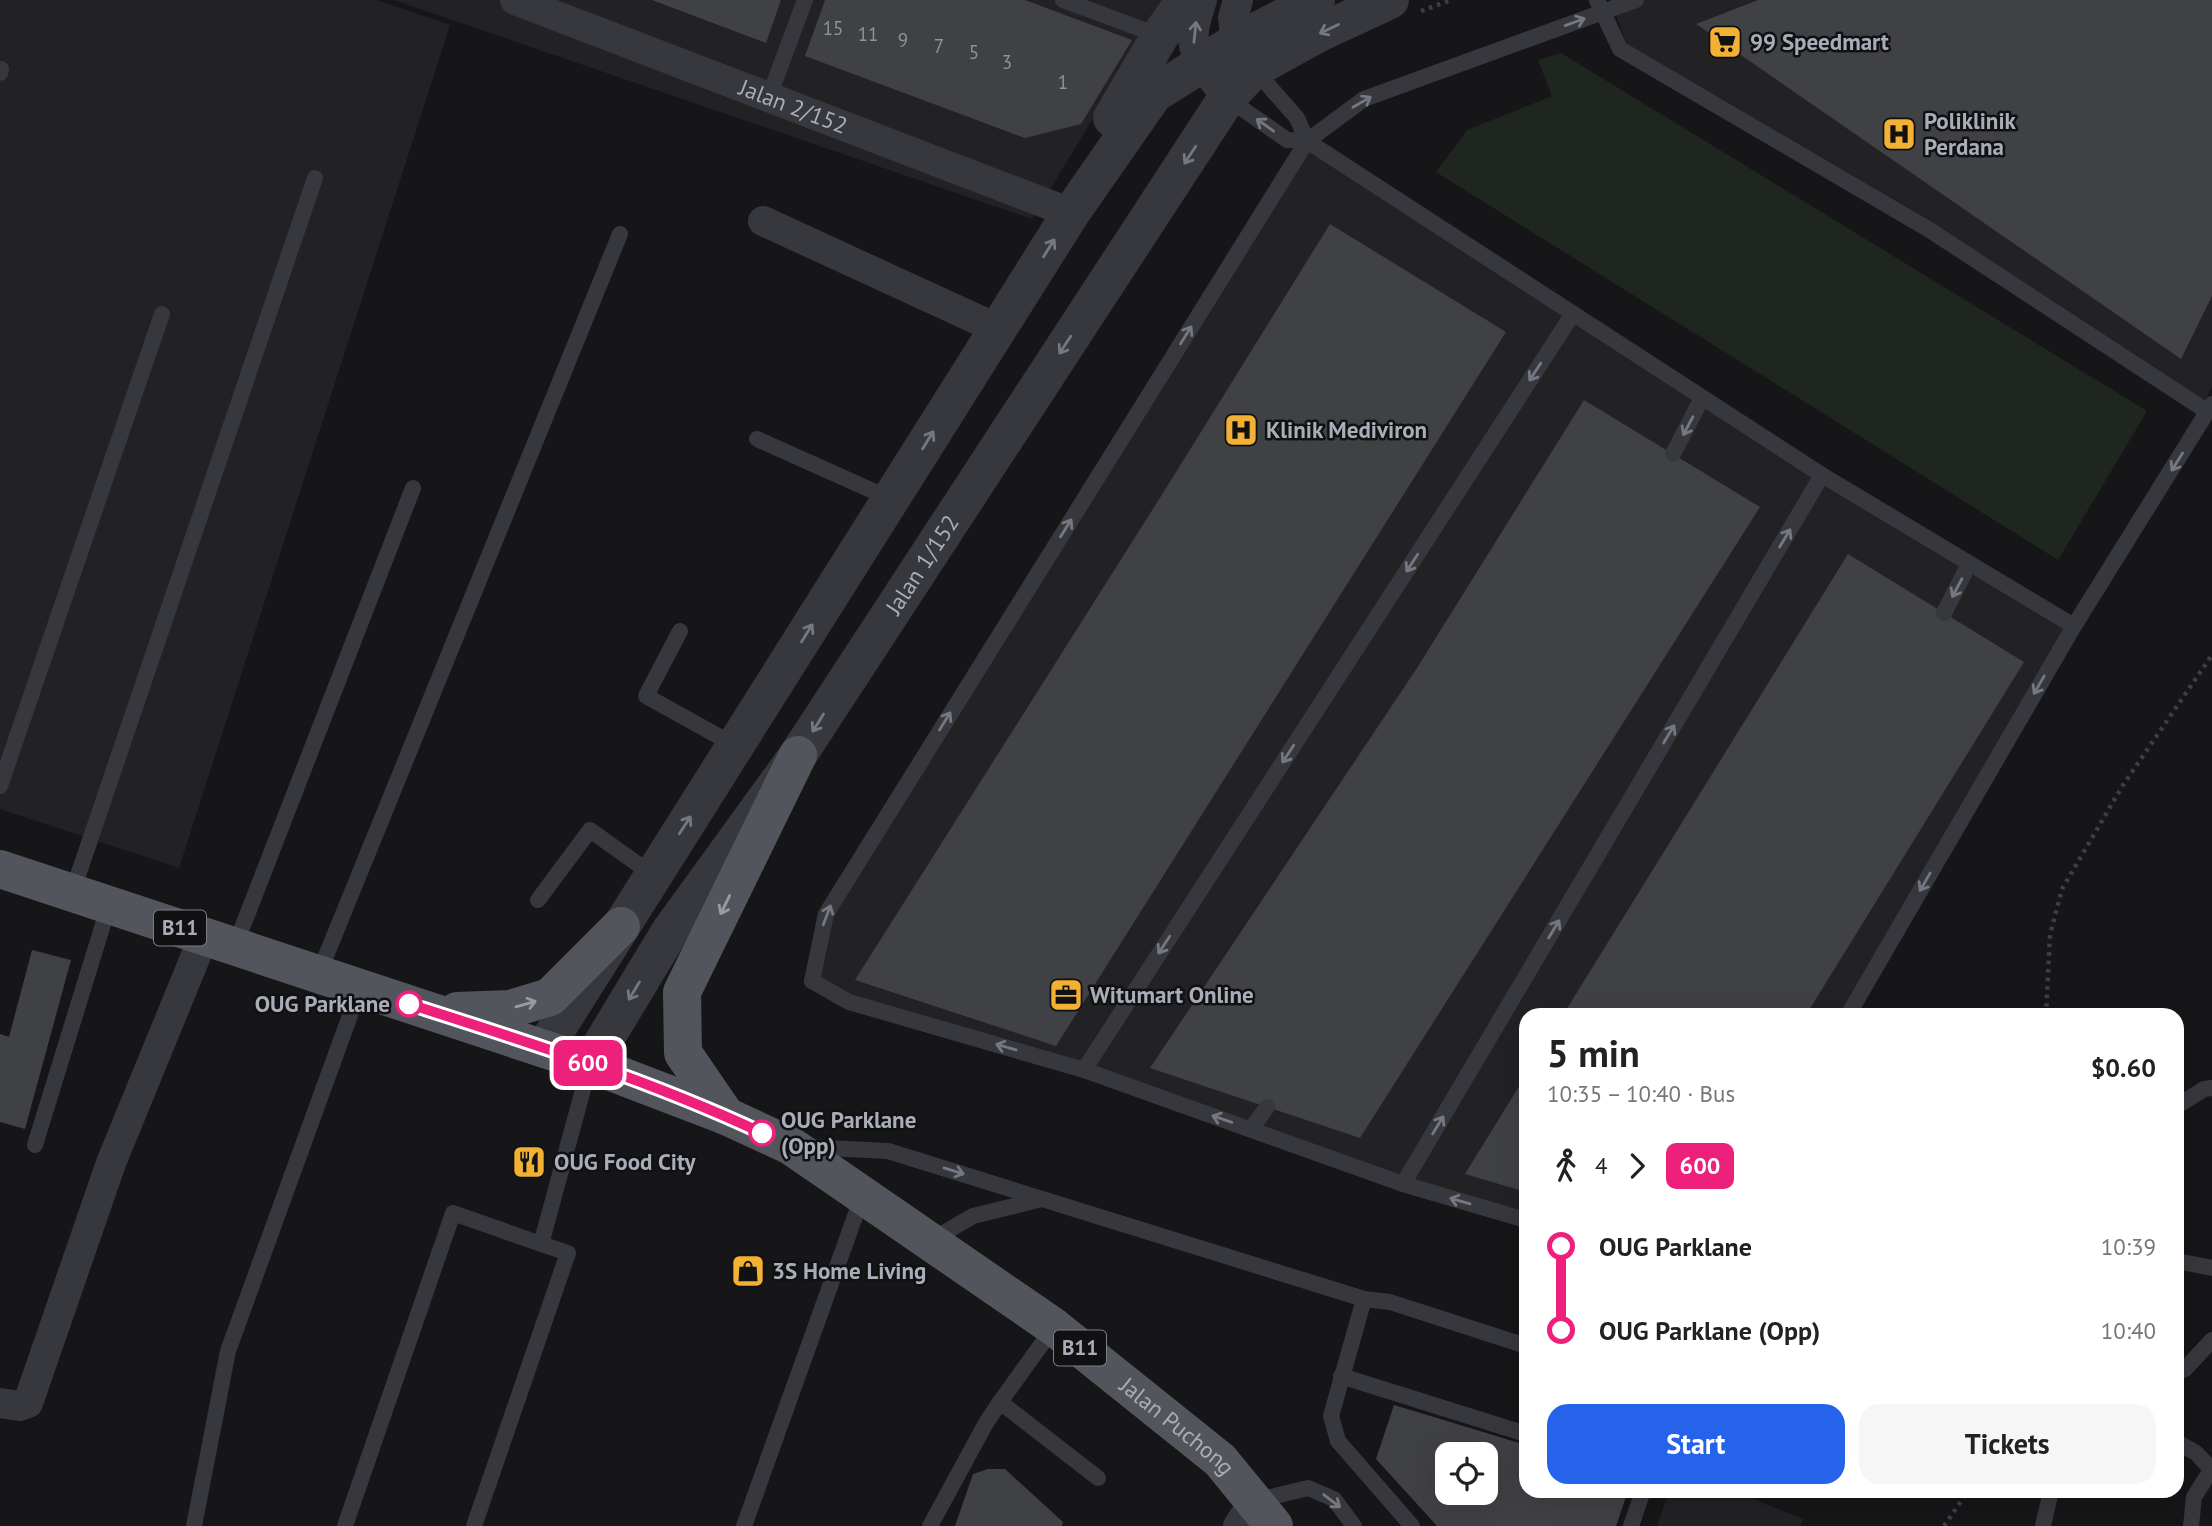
<!DOCTYPE html>
<meta charset="utf-8">
<style>
body{margin:0;font-family:"PT Sans",sans-serif;background:#f6f6f6;color:#222;height:100vh;display:flex;flex-direction:column;font-size:26px;white-space:nowrap}
*{box-sizing:border-box;margin:0}
p{font-size:23px;color:#767676}
.icon{flex:none;width:38px;height:38px;fill:none;stroke:currentColor;stroke-width:2;stroke-linecap:round;stroke-linejoin:round}
.map{position:relative;flex:1;overflow:hidden}
.details{position:absolute;left:1519px;top:1008px;width:665px;height:490px;display:flex;flex-direction:column;background:#fff;border-radius:21px;box-shadow:0 7px 28px #0002}
.details>*{flex:none}
.badge{padding:0 14px;border-radius:10px;font-size:24px;line-height:46px}
.fabs{position:absolute;left:1435px;top:1442px;display:grid;gap:14px}
.fabs a{display:grid;place-items:center;width:63px;height:63px;border-radius:14px;background:#fff;box-shadow:0 7px 28px #0002;font-size:35px}
.map>.badge{position:absolute;translate:-50% -50%;box-shadow:0 0 0 4px #fff}
.legs{display:flex;align-items:center;gap:10px;height:77px;padding:0 28px;font-size:23px}
.legs p{margin-inline-start:auto}
.overview{display:flex;align-items:center;justify-content:space-between;height:119px;padding:0 28px}
h1{font-size:38px;font-weight:700;line-height:52px}
.button{display:flex;gap:14px;margin-top:auto;padding:14px 28px}
.button a{flex:1;height:80px;border-radius:21px;background:#2563eb;color:#fff;font-size:28px;font-weight:700;line-height:80px;text-align:center}
.button a+a{background:#f6f6f6;color:#222}
ul{padding:0 28px;list-style:none}
li{display:flex;align-items:center;gap:24px;height:84px;font-size:26px}
li i{display:grid;place-items:center;width:10px;height:100%;margin:0 9px;background:currentColor}
li i::after{content:'';width:18px;height:18px;margin:-9px;border:5px solid;border-radius:50%;background:#fff}
li p{margin-inline-start:auto}
li:first-child i{background:linear-gradient(#0000 50%,currentColor 0)}
li:last-child i{background:linear-gradient(currentColor 50%,#0000 0)}
.map>svg:first-child{display:block}
.built{fill:#222225}
.green{fill:#1e261f}
.building{fill:#404145;fill-rule:evenodd}
.lines{fill:none;stroke-linecap:round;stroke-linejoin:round}
.path{stroke:#3d3f44;stroke-width:4.5;stroke-dasharray:3.5 5;stroke-linecap:butt}
.service{stroke:#37383d;stroke-width:16}
.minor{stroke:#37383d;stroke-width:30}
.tertiary{stroke:#37383d;stroke-width:38}
.primary{stroke:#53555c;stroke-width:38}
.oneway{stroke:#757881}
.oneway2{stroke:#979ba6}
.line-1-casing{stroke:#fff;stroke-width:16}
.line-1{stroke:#ed207b;stroke-width:10}
.stop-1-dot{fill:#fff;stroke:#ed207b;stroke-width:3.5}
.labels{text-anchor:middle;stroke-width:5;stroke-linejoin:round;paint-order:stroke}
.number-label{font-size:19px;fill:#8e929b}
.shield{fill:#111113;stroke:#7b7e86;stroke-width:2}
.shield-label{font-size:21px;font-weight:bold;fill:#a8adb8}
.poi-label{font-size:23px;font-weight:bold;fill:#a8adb8;stroke:#111113;text-anchor:start}
.street-label{font-size:23px;fill:#a8adb8;stroke:#111113}
.stop-label{font-size:23px;font-weight:bold;fill:#a8adb8;stroke:#111113;text-anchor:end}
</style>
<div class="map">
<svg width="2212" height="1526" viewBox="0 0 2212 1526">
<rect width="100%" height="100%" fill="#161618"/>
<!-- built -->
<g class="built">
<polygon points="0,0 377,0 450,25 179,868 0,809"/>
<polygon points="394,0 1165,0 1032,219"/>
<polygon points="1610,0 2212,0 2212,386 2205,401 1917,213 1627,44"/>
<polygon points="1309,151 2064,628 1840,1015 1526,1015 1526,1212 1399,1175 852,996 821,977 833,913"/>
<polygon points="1669,1491 1733,1491 1803,1519 1800,1526 1657,1526"/>
</g>
<!-- green -->
<polygon class="green" points="1561,53 2147,411 2058,560 1436,172 1467,130 1552,96 1538,60"/>
<!-- building -->
<g class="building">
<polygon points="652,0 781,0 766,43"/>
<polygon points="825,0 1025,0 1132,40 1081,124 1025,138 805,56"/>
<polygon points="1758,0 2212,0 2212,296 2181,359 1696,24"/>
<polygon points="1330,224 1506,332 1056,1046 855,980 1163,493"/>
<polygon points="1584,400 1760,507 1360,1138 1150,1068 1417,668"/>
<polygon points="1848,554 2024,662 1806,1015 1563,1015"/>
<polygon points="32,950 71,960 25,1129 0,1122 0,1034 9,1037"/>
<polygon points="1526,1075 1526,1192 1465,1174"/>
<path d="M1394 1405 1526 1445V1491H1628L1616 1526H1437L1376 1459ZM1447 1454H1486V1493H1447Z"/>
<polygon points="988,1469 1005,1469 1063,1522 1062,1526 955,1526 973,1474"/>
</g>
<g class="lines">
<!-- path -->
<g class="path">
<polyline points="1421,11 1451,0"/>
<polyline points="2046,1015 2050,935 2062,889 2123,785 2212,655"/>
<polyline points="1944,1526 1968,1491"/>
</g>
<!-- service -->
<g class="service">
<polyline points="1063,0 1160,36"/>
<polyline points="1597,0 1620,49 1928,229 2208,412"/>
<polyline points="1254,69 1297,118 1307,141"/>
<polyline points="0,73 1,69"/>
<polyline points="769,97 805,0"/>
<polyline points="1227,98 1287,140 1307,141 1822,475 2074,626"/>
<polyline points="757,439 891,499"/>
<polyline points="1673,454 1702,398"/>
<polyline points="1944,613 1969,564"/>
<polyline points="680,631 646,696 736,746"/>
<polyline points="0,786 162,314"/>
<polyline points="72,893 315,178"/>
<polyline points="538,900 590,830 653,875"/>
<polyline points="235,946 413,488"/>
<polyline points="319,973 620,234"/>
<polyline points="1848,1015 2074,626 2212,404"/>
<polyline points="1084,1070 1572,315"/>
<polyline points="2177,1106 2204,1089 2212,1088"/>
<polyline points="1251,1129 1267,1107"/>
<polyline points="35,1145 109,905"/>
<polyline points="806,1147 888,1151 1364,1299 1390,1302 1526,1346"/>
<polyline points="1403,1184 1822,475"/>
<polyline points="1526,1220 1403,1184 1084,1070 849,1002 812,981 826,914 1307,141 1364,99 1636,0"/>
<polyline points="930,1241 973,1216 1042,1199"/>
<polyline points="2177,1261 2212,1268"/>
<polyline points="1364,1299 1331,1416 1338,1441 1412,1526"/>
<polyline points="1054,1327 1000,1402 1098,1478"/>
<polyline points="2177,1372 2185,1369 2212,1340"/>
<polyline points="1341,1376 1526,1434"/>
<polyline points="2177,1442 2196,1453 2212,1470"/>
<polyline points="1254,1501 1308,1488 1334,1499 1354,1526"/>
<polyline points="194,1526 228,1351 360,988"/>
<polyline points="345,1526 453,1213 541,1244 590,1064"/>
<polyline points="474,1526 568,1253 541,1244"/>
<polyline points="744,1526 862,1197"/>
<polyline points="930,1526 986,1423 1000,1402"/>
<polyline points="1631,1526 1643,1491"/>
<polyline points="2043,1526 2051,1491"/>
<polyline points="2191,1526 2194,1497 2211,1470"/>
</g>
<!-- minor -->
<g class="minor">
<path id="s1" d="M515 0 1071 213"/>
<path d="M1202 0C1198 13 1191 31 1194 45 1198 64 1217 83 1227 98"/>
<polyline points="1236,42 1233,18 1238,0"/>
<polyline points="763,221 998,329"/>
<polyline points="0,1403 20,1406 28,1403 111,1163 204,936"/>
<polyline points="1238,1526 1254,1501"/>
</g>
<!-- tertiary -->
<g class="tertiary">
<polyline points="1112,118 1160,36 1185,0"/>
<polyline points="544,1049 1071,213 1154,94 1236,42 1316,0"/>
<path id="s2" d="M590 1064 669 933 798 755 1227 98 1254 69 1319 33 1390 0"/>
</g>
<!-- primary -->
<g class="primary">
<path id="s3" d="M0 869 590 1064 726 1116 791 1146 1054 1327 1220 1460 1274 1526"/>
<polyline points="457,1011 510,1009 550,997 621,926"/>
<polyline points="726,1116 683,1053 682,992 798,755"/>
</g>
</g>
<!-- one-way arrows -->
<defs><path id="oneway-shaft" d="M-6 0H5M1.5-3L5.5 0L1.5 3" fill="none" stroke-width="1.6" stroke-linecap="round" stroke-linejoin="round" transform="scale(1.75)"/></defs>
<g class="oneway">
<use href="#oneway-shaft" transform="translate(1575 22) rotate(-20)"/>
<use href="#oneway-shaft" transform="translate(1329 29) rotate(155)"/>
<use href="#oneway-shaft" transform="translate(1195 32) rotate(-84)"/>
<use href="#oneway-shaft" transform="translate(1362 102) rotate(-30)"/>
<use href="#oneway-shaft" transform="translate(1265 125) rotate(-145)"/>
<use href="#oneway-shaft" transform="translate(1190 155) rotate(123)"/>
<use href="#oneway-shaft" transform="translate(1049 248) rotate(-58)"/>
<use href="#oneway-shaft" transform="translate(1186 335) rotate(-58)"/>
<use href="#oneway-shaft" transform="translate(1065 345) rotate(123)"/>
<use href="#oneway-shaft" transform="translate(1535 372) rotate(123)"/>
<use href="#oneway-shaft" transform="translate(1688 426) rotate(118)"/>
<use href="#oneway-shaft" transform="translate(928 440) rotate(-58)"/>
<use href="#oneway-shaft" transform="translate(2177 462) rotate(122)"/>
<use href="#oneway-shaft" transform="translate(1066 528) rotate(-58)"/>
<use href="#oneway-shaft" transform="translate(1785 538) rotate(-59)"/>
<use href="#oneway-shaft" transform="translate(1412 563) rotate(123)"/>
<use href="#oneway-shaft" transform="translate(1957 588) rotate(118)"/>
<use href="#oneway-shaft" transform="translate(807 633) rotate(-58)"/>
<use href="#oneway-shaft" transform="translate(2039 685) rotate(120)"/>
<use href="#oneway-shaft" transform="translate(945 721) rotate(-58)"/>
<use href="#oneway-shaft" transform="translate(818 723) rotate(122)"/>
<use href="#oneway-shaft" transform="translate(1669 734) rotate(-59)"/>
<use href="#oneway-shaft" transform="translate(1288 754) rotate(123)"/>
<use href="#oneway-shaft" transform="translate(685 825) rotate(-57)"/>
<use href="#oneway-shaft" transform="translate(1925 882) rotate(120)"/>
<use href="#oneway-shaft" transform="translate(827 915) rotate(-69)"/>
<use href="#oneway-shaft" transform="translate(1554 929) rotate(-59)"/>
<use href="#oneway-shaft" transform="translate(1164 945) rotate(123)"/>
<use href="#oneway-shaft" transform="translate(634 991) rotate(121)"/>
<use href="#oneway-shaft" transform="translate(1006 1047) rotate(-164)"/>
<use href="#oneway-shaft" transform="translate(1222 1119) rotate(-161)"/>
<use href="#oneway-shaft" transform="translate(1438 1125) rotate(-59)"/>
<use href="#oneway-shaft" transform="translate(954 1171) rotate(17)"/>
<use href="#oneway-shaft" transform="translate(1460 1201) rotate(-164)"/>
<use href="#oneway-shaft" transform="translate(1332 1501) rotate(38)"/>
</g>
<g class="oneway2">
<use href="#oneway-shaft" transform="translate(725 905) rotate(116)"/>
<use href="#oneway-shaft" transform="translate(526 1004) rotate(-16)"/>
</g>
<g class="lines">
<defs>
<path id="line-1" d="M409 1004C528 1042 649 1080 762 1133"/>
</defs>
<!-- line-1 casing -->
<use href="#line-1" class="line-1-casing"/>
<!-- line-1 -->
<use href="#line-1" class="line-1"/>
</g>
<!-- icons -->
<defs>
<symbol id="supermarket-square" viewBox="-11 -11 22 22"><rect x="-9" y="-9" width="18" height="18" rx="4" fill="#f2b134" stroke="#111113"/><path d="M-6-5.5h2.5l.6 2H6L4.5 2H-2.5L-4.4-4H-6ZM-1.5 3.2a1.3 1.3 0 1 0 .1 0ZM3 3.2a1.3 1.3 0 1 0 .1 0Z" fill="#111"/></symbol>
<symbol id="hospital-square" viewBox="-11 -11 22 22"><rect x="-9" y="-9" width="18" height="18" rx="4" fill="#f2b134" stroke="#111113"/><path d="M-5-5h3v3.5h4V-5h3V5h-3V1.5h-4V5h-3Z" fill="#111"/></symbol>
<symbol id="office-square" viewBox="-11 -11 22 22"><rect x="-9" y="-9" width="18" height="18" rx="4" fill="#f2b134" stroke="#111113"/><path d="M-6-3h4V-5.5h4V-3h4V5H-6ZM-1-4.5V-3h2v-1.5ZM-6 0V1H6V0Z" fill="#111"/></symbol>
<symbol id="restaurant-square" viewBox="-11 -11 22 22"><rect x="-9" y="-9" width="18" height="18" rx="4" fill="#f2b134" stroke="#111113"/><path d="M-5-6h1v4h1v-4h1v4h1v-4h1v5L-1.5 .5V6h-2V.5L-5-1ZM5-6V6H3V1.5H1.5Q1.5-4 5-6Z" fill="#111"/></symbol>
<symbol id="shop-square" viewBox="-11 -11 22 22"><rect x="-9" y="-9" width="18" height="18" rx="4" fill="#f2b134" stroke="#111113"/><path d="M-5-2.5h2.3a2.7 3.5 0 0 1 5.4 0H5L5.5 6h-11ZM-1.5-2.5h3a1.5 2.3 0 0 0-3 0Z" fill="#111"/></symbol>
</defs>
<g fill-rule="evenodd">
<use href="#supermarket-square" x="1706" y="23" width="38" height="38"/>
<use href="#hospital-square" x="1880" y="115" width="38" height="38"/>
<use href="#hospital-square" x="1222" y="411" width="38" height="38"/>
<use href="#office-square" x="1047" y="976" width="38" height="38"/>
<use href="#restaurant-square" x="510" y="1143" width="38" height="38"/>
<use href="#shop-square" x="729" y="1252" width="38" height="38"/>
</g>
<!-- markers -->
<g class="stop-1-dot">
<circle cx="409" cy="1004" r="12"/>
<circle cx="762" cy="1133" r="12"/>
</g>
<g class="labels">
<!-- number labels -->
<g class="number-label">
<text x="833" y="35">15</text>
<text x="868" y="41">11</text>
<text x="903" y="47">9</text>
<text x="939" y="53">7</text>
<text x="974" y="59">5</text>
<text x="1007" y="69">3</text>
<text x="1063" y="89">1</text>
</g>
<!-- shield labels -->
<g class="shield">
<rect x="154" y="910.5" width="52" height="35" rx="5"/>
<rect x="1054" y="1330.5" width="52" height="35" rx="5"/>
</g>
<g class="shield-label">
<text x="180" y="935">B11</text>
<text x="1080" y="1355">B11</text>
</g>
<!-- poi labels -->
<g class="poi-label">
<text x="1750" y="50">99 Speedmart</text>
<text x="1924" y="129">Poliklinik<tspan x="1924" dy="26">Perdana</tspan></text>
<text x="1266" y="438">Klinik Mediviron</text>
<text x="1090" y="1003">Witumart Online</text>
<text x="554" y="1170">OUG Food City</text>
<text x="772" y="1279">3S Home Living</text>
</g>
<!-- street labels -->
<g class="street-label">
<text dy="8" stroke="none"><textPath href="#s1" startOffset="298">Jalan 2/152</textPath></text>
<text dy="8" stroke="none"><textPath href="#s2" startOffset="600">Jalan 1/152</textPath></text>
<text dy="8" stroke="none"><textPath href="#s3" startOffset="1316">Jalan Puchong</textPath></text>
</g>
<!-- stop labels -->
<g class="stop-label">
<text x="390" y="1012">OUG Parklane</text>
<text x="781" y="1128" text-anchor="start">OUG Parklane<tspan x="781" dy="26">(Opp)</tspan></text>
</g>
</g>
</svg>
<div class="fabs">
<a><svg class="icon" aria-label="locate" viewBox="0 0 24 24"><circle cx="12" cy="12" r="6"/><path d="M12 2v4M12 18v4M2 12h4M18 12h4"/></svg></a>
</div>
<b class="badge" style="left:588px;top:1063px;background:#ed207b;color:#fff">600</b>
<section class="details">
<div class="overview"><div><h1>5 min</h1><p>10:35 – 10:40 · Bus</p></div><b>$0.60</b></div>
<div class="legs"><svg class="icon" aria-label="walk" viewBox="0 0 24 24"><circle cx="13" cy="4" r="2"/><path d="M13 8l-2 6 4 7M11 14l-3 7M7 12l3-4h3l4 4"/></svg>4<svg class="icon" aria-label="forward" viewBox="0 0 24 24"><path d="M9 5l7 7-7 7"/></svg><b class="badge" style="background:#ed207b;color:#fff">600</b></div>
<ul>
<li><i style="color:#ed207b"></i><b>OUG Parklane</b><p>10:39</p></li>
<li><i style="color:#ed207b"></i><b>OUG Parklane (Opp)</b><p>10:40</p></li>
</ul>
<div class="button"><a>Start</a><a>Tickets</a></div>
</section>
</div>
